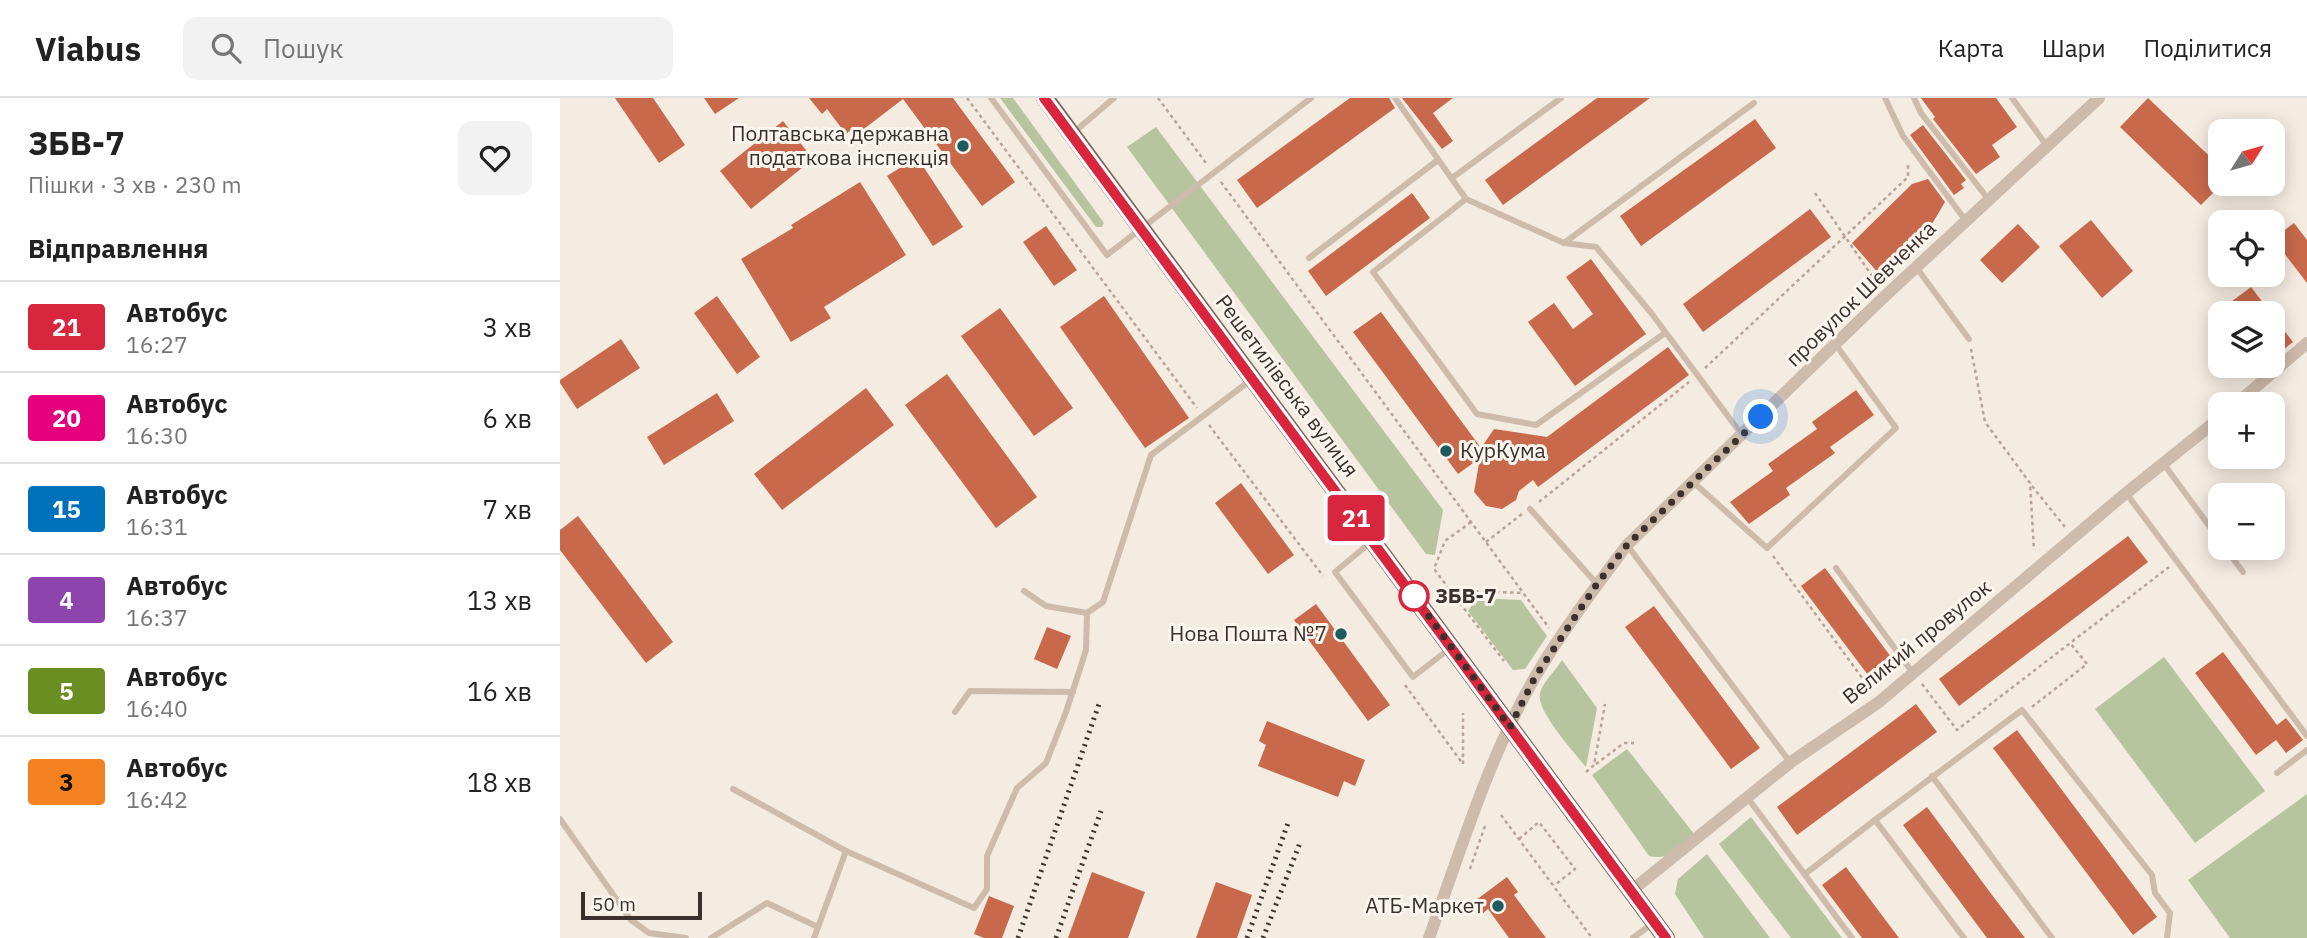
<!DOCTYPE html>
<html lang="uk">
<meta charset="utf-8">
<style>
body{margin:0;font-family:"IBM Plex Sans",sans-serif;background:#f2f2f2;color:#222;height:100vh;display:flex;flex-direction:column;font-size:26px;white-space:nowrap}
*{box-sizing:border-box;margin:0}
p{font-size:23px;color:#767676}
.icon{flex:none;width:38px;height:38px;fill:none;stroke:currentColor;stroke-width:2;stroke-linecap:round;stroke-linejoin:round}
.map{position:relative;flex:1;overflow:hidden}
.sheet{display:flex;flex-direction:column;background:#fff;width:560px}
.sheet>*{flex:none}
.badge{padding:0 14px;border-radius:5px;font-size:24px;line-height:46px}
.needle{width:46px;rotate:53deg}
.controls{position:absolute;left:1648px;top:21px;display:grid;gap:14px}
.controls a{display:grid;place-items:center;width:77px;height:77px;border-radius:14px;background:#fff;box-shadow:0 4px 18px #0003;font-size:35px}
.scale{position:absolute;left:21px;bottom:18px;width:121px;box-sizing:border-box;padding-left:7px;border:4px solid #3b302b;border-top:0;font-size:19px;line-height:24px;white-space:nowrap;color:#3b302b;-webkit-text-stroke:5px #fbf5ee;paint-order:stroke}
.you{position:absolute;width:35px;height:35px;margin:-18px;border:5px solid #fff;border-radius:50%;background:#1a73e8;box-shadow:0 0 0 10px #1a73e833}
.map>.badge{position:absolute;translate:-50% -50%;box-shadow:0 0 0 4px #fff}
h2{padding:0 28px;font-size:26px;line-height:63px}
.round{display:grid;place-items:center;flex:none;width:74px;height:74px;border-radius:14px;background:#f2f2f2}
.head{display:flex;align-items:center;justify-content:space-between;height:119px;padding:0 28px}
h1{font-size:33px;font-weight:700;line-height:52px}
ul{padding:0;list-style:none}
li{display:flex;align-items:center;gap:21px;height:91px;padding:0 28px;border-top:2px solid #e0e0e0}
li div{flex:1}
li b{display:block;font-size:26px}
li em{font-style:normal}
li .badge{min-width:77px;font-weight:700;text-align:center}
header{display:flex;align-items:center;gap:42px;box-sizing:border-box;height:98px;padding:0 35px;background:#fff;border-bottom:2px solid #e0e0e0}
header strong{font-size:33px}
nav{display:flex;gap:38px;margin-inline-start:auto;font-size:24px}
.search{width:490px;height:63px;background:#f2f2f2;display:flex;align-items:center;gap:18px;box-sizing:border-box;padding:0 24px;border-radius:14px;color:#767676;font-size:26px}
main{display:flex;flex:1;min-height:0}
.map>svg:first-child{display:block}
.green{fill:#b8c4a0}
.building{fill:#c8694b}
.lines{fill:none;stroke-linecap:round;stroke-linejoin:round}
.path{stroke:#b9a596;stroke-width:2.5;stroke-dasharray:3.5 3.5;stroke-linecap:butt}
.lane{stroke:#cdbbac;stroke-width:6}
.street{stroke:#cdbbac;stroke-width:12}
.primary{stroke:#7d675c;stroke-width:18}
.rail{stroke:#3b302b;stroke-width:5;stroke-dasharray:2 5;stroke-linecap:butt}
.line-casing{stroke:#fff;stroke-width:16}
.line{stroke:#d7263d;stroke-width:10}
.walk{stroke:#3b302b;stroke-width:7;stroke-dasharray:0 12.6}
.poi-dot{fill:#1f5a5e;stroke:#fbf5ee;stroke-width:2.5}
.stop-dot{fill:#fff;stroke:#d7263d;stroke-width:3.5}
.labels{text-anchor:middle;stroke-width:6;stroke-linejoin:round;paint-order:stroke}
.poi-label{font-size:21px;fill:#3b302b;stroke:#fbf5ee;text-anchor:end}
.street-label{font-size:21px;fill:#3b302b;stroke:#fbf5ee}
.stop-label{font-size:21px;font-weight:bold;fill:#3b302b;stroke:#fbf5ee;text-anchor:start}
</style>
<header>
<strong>Viabus</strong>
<div class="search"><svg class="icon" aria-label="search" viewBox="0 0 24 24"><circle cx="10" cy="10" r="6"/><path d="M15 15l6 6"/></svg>Пошук</div>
<nav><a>Карта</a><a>Шари</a><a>Поділитися</a></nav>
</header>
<main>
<section class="sheet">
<div class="head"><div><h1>ЗБВ-7</h1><p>Пішки · 3 хв · 230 m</p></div><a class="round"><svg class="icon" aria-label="heart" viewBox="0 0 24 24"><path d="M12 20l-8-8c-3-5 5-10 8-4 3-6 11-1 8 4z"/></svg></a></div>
<h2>Відправлення</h2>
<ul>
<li><span class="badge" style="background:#d7263d;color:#fff">21</span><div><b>Автобус</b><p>16:27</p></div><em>3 хв</em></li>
<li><span class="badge" style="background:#e6007e;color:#fff">20</span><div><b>Автобус</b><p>16:30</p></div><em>6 хв</em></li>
<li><span class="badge" style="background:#0072bc;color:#fff">15</span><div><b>Автобус</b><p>16:31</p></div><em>7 хв</em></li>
<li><span class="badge" style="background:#8e44ad;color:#fff">4</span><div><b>Автобус</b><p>16:37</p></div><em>13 хв</em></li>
<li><span class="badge" style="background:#6b8e23;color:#fff">5</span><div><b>Автобус</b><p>16:40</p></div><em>16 хв</em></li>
<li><span class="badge" style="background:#f58220;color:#111">3</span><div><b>Автобус</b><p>16:42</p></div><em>18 хв</em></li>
</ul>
</section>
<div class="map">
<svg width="1747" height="840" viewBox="0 0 1747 840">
<rect width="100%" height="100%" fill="#f4ebe1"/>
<!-- green -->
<g class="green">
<polygon points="440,0 453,0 544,125 542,129 536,129"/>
<polygon points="596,29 883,412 875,457 866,456 567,49"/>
<polygon points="917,500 961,502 987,538 965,571 953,572 908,513"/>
<polygon points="1604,559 1705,693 1635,745 1535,611"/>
<path d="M1002 562 1037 610 1026 669C1015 655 975 612 980 595 983 584 996 572 1002 562Z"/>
<path d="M1067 651 1135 737C1120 749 1110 763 1089 758L1032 677Z"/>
<polygon points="1747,696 1747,840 1670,840 1628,782"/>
<polygon points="1191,719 1282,840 1231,840 1159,746"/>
<polygon points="1147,756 1210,840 1144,840 1115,796 1118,781"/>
</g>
<!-- building -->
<g class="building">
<polygon points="55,0 93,0 125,47 99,65"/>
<polygon points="144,0 179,0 155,16"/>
<polygon points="249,0 393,0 455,84 422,108 343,1 296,37 292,31 286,36 267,11 262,16"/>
<polygon points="790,0 829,0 835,10 697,110 677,82"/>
<polygon points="842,0 893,0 873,15 893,43 882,51"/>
<polygon points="1037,0 1090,0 943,107 925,82"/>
<polygon points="1361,0 1436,0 1457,29 1432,47 1440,59 1416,76 1373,21 1375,19"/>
<polygon points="1588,0 1661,69 1661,87 1641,107 1560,29"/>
<polygon points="1195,21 1216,50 1081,148 1060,118"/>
<polygon points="223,23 253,61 191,111 160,73"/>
<polygon points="1363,27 1406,82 1401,86 1404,90 1394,97 1350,37"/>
<polygon points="357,59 403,129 373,148 327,78"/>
<polygon points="1368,81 1385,104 1369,131 1320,177 1292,145 1352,86"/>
<polygon points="300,84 346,157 264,209 271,220 231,244 181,161 233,130 231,127"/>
<polygon points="852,95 870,120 766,198 748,173"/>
<polygon points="1250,111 1271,139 1143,234 1123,206"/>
<polygon points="1531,122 1573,173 1542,200 1499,148"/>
<polygon points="1734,125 1747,142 1747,185 1713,141"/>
<polygon points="1458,126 1480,149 1442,185 1420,162"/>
<polygon points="486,128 517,172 494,188 463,144"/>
<polygon points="1031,161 1086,236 1015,288 968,224 994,205 1013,231 1033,216 1006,179"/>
<polygon points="1691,189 1711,215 1656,215"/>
<polygon points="157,198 200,259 177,276 134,215"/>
<polygon points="544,198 629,320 585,350 500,229"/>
<polygon points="440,210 513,310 474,338 401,238"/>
<polygon points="821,214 921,350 934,331 987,339 1108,249 1129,277 978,389 973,382 959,393 956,402 942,411 926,408 914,394 920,360 898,376 793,234"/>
<polygon points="1713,218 1733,244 1713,260"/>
<polygon points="61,241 80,270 17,311 0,285 0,282"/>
<polygon points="387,276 477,399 436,430 345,307"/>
<polygon points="306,290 334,327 222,412 194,376"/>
<polygon points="1296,292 1314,317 1270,349 1275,355 1226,390 1230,397 1189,426 1170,404 1213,373 1208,366 1257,331 1252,324"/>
<polygon points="157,295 174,323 104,367 87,339"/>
<polygon points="681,385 734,457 708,476 655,405"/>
<polygon points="18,418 113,544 86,565 0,452 0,432"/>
<polygon points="1568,438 1588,464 1399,608 1379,581"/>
<polygon points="1265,470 1337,567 1314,585 1241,488"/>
<polygon points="756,506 830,607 808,623 734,522"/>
<polygon points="1094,508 1200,650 1171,671 1065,529"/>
<polygon points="487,529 511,538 497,571 474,561"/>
<polygon points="1663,554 1717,627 1726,620 1743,642 1726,655 1716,642 1696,657 1635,575"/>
<polygon points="1356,606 1377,634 1237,737 1217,709"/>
<polygon points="707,623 805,662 795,688 784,683 778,699 698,668 706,647 699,643"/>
<polygon points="1457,632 1597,819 1573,837 1433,650"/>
<polygon points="1367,709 1432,797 1465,840 1427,840 1343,727"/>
<polygon points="1286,769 1309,800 1339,840 1302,840 1262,787"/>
<polygon points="532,774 585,794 568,840 508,840"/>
<polygon points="947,779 958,794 954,797 986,840 949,840 928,811 921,817 912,805"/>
<polygon points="656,784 692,797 677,840 636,840"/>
<polygon points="429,798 454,808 442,840 424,840 414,836"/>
</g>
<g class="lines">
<!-- path -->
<g class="path">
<polyline points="407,0 637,310"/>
<polyline points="598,0 646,65"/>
<polyline points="661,84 989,530"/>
<polyline points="1255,95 1317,185"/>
<polyline points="1411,251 1425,324 1470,385 1474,452"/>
<polyline points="1145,270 1348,79 1348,64"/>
<polyline points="649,327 763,478"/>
<polyline points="1472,388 1505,429"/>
<polyline points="979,404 1129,284"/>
<polyline points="911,424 885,443 874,471 944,563"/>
<polyline points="926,444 962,416"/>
<polyline points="1213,458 1311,592"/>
<polyline points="897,502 909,493 964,495"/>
<polyline points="1362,586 1397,632 1609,469"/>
<polyline points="845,587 903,666"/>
<polyline points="1472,609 1527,566 1511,546"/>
<polyline points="903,666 903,615"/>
<polyline points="1036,666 1064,645 1074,645"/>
<polyline points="1026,674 1034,667 1045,606"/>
<polyline points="941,717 1032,840"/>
<polyline points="959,741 979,724 1015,771 995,787"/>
<polyline points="910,771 925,728"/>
</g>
<!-- lane -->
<g class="lane">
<polyline points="431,0 547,157 751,0"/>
<polyline points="835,0 906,101 1004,145 1036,149 1092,216 1182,337"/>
<polyline points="1325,0 1343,38 1406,123"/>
<polyline points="1354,0 1361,15 1429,102"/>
<polyline points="1452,0 1487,48"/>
<polyline points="513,35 554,0"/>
<polyline points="892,80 1001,0"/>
<polyline points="906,101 813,174 917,316 976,327 1105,235"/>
<polyline points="1004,145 1194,5"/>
<polyline points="749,160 878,62"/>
<polyline points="1356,169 1409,241"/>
<polyline points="1603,365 1661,444"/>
<polyline points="1133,384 1207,450 1336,330 1276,247"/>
<polyline points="1566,395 1747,638"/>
<polyline points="970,411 1037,486"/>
<polyline points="811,444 775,474 853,579 889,551"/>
<polyline points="1067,447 1230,664"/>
<polyline points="1665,450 1683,474"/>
<polyline points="1276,470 1353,575"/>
<polyline points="464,493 486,508 527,515 543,504 591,357 691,282"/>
<polyline points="395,614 410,593 513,594"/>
<polyline points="1717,675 1747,652"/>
<polyline points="1372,678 1492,840"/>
<polyline points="173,691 286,753"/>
<polyline points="1187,699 1292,840"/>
<polyline points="0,721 71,822 89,835 126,840"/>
<polyline points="1245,776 1315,722"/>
<polyline points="151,840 207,805 258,829"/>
<polyline points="254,840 286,753 414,810 427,791 427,758 457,690 486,665 506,614 526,552 527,515"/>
<polyline points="1073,840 1093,825"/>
<polyline points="1404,840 1315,722 1462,612 1592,777 1595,795 1610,815 1607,840"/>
</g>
<!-- street -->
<g class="street">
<polyline points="1676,306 1747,245"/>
<polyline points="1071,793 1231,664 1319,604 1560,400 1661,319"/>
<path d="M869 840C901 752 928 660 975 579 1002 533 1035 490 1067 447L1325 198 1539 0"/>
</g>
<!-- primary -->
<polyline class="primary" points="485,0 1106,840"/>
<!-- rail -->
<g class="rail">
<polyline points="458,840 539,606"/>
<polyline points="496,840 541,713"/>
<polyline points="687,840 728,725"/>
<polyline points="703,840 740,745"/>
</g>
</g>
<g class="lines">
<defs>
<polyline id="line" points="484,0 1106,840"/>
</defs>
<!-- line casing -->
<use href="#line" class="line-casing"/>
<!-- line -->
<use href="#line" class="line"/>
<!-- walk -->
<polyline class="walk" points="854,498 950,629 975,579 1037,486 1067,447 1201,319"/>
</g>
<!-- markers -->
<g class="poi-dot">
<circle cx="403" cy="48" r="7"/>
<circle cx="886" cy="353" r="7"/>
<circle cx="781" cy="536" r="7"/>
<circle cx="938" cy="808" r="7"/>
</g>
<circle class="stop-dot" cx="854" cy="498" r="14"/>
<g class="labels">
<!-- poi labels -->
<g class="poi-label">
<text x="389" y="43">Полтавська державна<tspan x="389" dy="24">податкова інспекція</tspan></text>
<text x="900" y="360" text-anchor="start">КурКума</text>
<text x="767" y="543">Нова Пошта №7</text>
<text x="924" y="815">АТБ-Маркет</text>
</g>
<!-- street labels -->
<g class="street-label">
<text transform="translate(1301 196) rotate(-44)" y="7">провулок Шевченка</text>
<text transform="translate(727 288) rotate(53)" y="7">Решетилівська вулиця</text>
<text transform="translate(1357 544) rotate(-39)" y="7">Великий провулок</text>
</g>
<!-- stop labels -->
<g class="stop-label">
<text x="875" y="505">ЗБВ-7</text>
</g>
</g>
</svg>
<div class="controls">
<a><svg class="needle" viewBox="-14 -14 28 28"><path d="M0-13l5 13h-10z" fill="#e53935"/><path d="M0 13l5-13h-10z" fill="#767676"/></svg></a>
<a><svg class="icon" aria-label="locate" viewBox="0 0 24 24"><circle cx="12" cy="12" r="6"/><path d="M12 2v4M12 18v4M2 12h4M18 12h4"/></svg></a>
<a><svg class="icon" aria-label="layers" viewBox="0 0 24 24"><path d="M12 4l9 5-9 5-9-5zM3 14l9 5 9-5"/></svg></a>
<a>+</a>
<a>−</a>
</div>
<div class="scale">50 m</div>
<div class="you" style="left:1201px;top:319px"></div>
<b class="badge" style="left:796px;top:420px;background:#d7263d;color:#fff">21</b>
</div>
</main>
